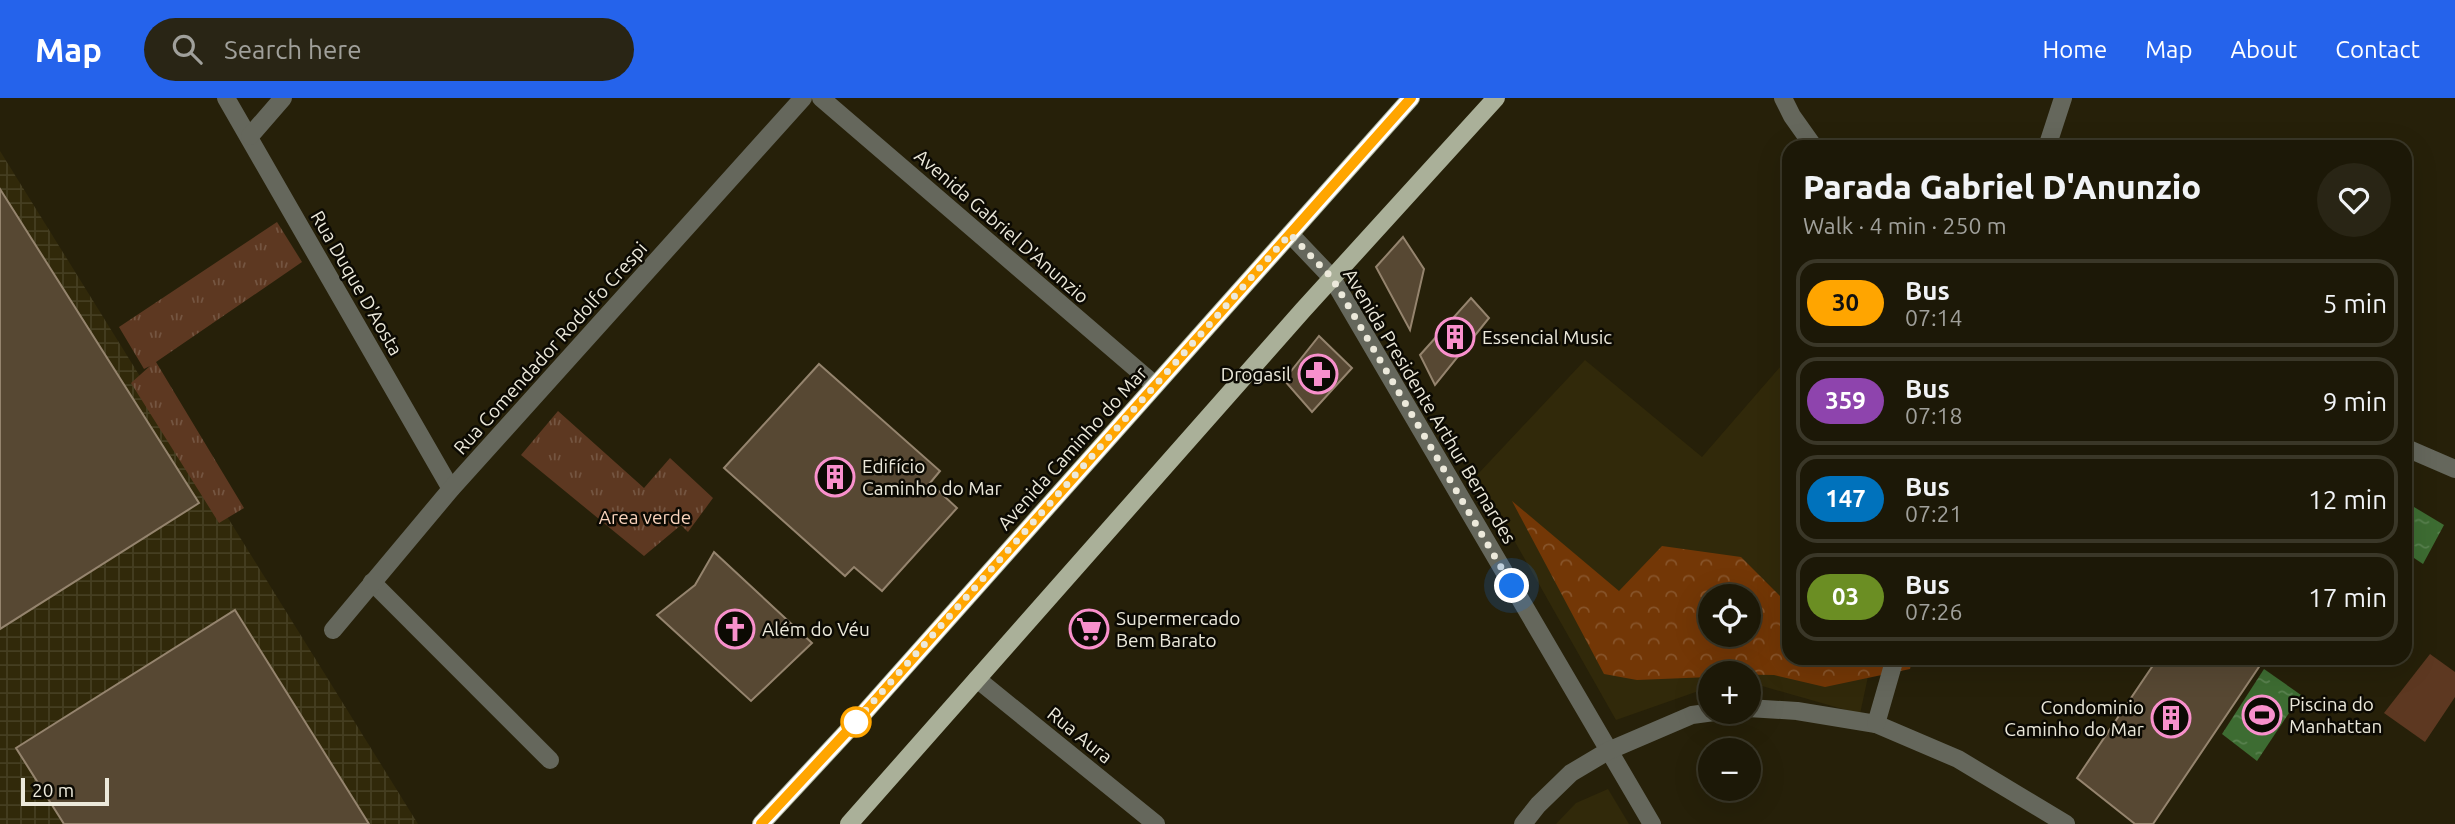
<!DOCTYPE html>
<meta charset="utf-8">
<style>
body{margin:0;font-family:Ubuntu,sans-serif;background:#292515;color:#f1f3f6;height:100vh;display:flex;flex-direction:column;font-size:26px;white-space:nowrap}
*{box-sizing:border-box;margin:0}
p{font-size:23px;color:#a0a09b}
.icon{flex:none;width:38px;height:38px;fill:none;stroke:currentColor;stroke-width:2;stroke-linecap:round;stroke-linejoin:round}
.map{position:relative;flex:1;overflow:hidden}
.drawer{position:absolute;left:1782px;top:42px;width:630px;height:525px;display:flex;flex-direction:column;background:#1c1807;border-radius:21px;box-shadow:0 7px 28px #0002,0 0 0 2px #3a3728}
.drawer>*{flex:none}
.badge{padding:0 14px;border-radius:23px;font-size:24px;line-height:46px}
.tools{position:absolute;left:1698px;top:486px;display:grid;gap:14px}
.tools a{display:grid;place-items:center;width:63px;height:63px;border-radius:50%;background:#1c1807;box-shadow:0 7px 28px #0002,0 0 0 2px #3a3728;font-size:35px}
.scale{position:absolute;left:21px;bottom:18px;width:88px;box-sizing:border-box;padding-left:7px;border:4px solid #ece9db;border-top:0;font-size:19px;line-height:24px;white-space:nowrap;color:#ece9db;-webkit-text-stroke:5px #0c0a03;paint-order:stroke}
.you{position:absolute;width:35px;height:35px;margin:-18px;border:5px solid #fff;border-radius:50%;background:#1a73e8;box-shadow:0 0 0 10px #1a73e833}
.map>.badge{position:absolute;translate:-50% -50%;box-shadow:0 0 0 4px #fff}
.round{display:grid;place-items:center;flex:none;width:74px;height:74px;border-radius:37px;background:#292515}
.headline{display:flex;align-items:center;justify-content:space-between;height:119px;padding:0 21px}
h1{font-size:33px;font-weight:800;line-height:52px}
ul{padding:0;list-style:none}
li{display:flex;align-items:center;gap:21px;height:88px;margin:0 14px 10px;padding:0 7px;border:4px solid #3a3728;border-radius:21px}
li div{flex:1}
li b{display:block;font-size:26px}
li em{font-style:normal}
li .badge{min-width:77px;font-weight:700;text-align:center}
header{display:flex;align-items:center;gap:42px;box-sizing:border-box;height:98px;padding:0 35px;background:#2563eb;color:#fff}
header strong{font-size:33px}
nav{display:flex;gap:38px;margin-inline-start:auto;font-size:24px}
.search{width:490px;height:63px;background:#292515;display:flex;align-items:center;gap:18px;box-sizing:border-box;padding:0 24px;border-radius:38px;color:#a0a09b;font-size:26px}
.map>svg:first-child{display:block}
.built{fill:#31290a;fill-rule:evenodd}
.industrial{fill:url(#industrial-grid)}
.grass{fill:#5d3821}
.forest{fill:url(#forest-crowns);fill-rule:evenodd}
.park{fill:url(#park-tufts)}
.water{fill:url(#water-ripples)}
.building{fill:#574833;stroke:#95846e;stroke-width:2}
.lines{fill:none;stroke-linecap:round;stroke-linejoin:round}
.minor{stroke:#65675c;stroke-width:18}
.major{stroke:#aab099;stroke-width:18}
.line-casing{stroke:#fff;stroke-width:16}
.line{stroke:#ffa500;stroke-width:10}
.walk{stroke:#ece9db;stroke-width:7;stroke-dasharray:0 12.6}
.stop-dot{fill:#fff;stroke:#ffa500;stroke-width:3.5}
.labels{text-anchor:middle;stroke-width:5;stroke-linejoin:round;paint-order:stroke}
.street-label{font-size:19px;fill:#ece9db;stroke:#0c0a03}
.poi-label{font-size:19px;fill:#ece9db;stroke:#0c0a03;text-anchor:start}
.park-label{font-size:19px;fill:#f8d2bb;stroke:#0c0a03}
</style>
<header>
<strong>Map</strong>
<div class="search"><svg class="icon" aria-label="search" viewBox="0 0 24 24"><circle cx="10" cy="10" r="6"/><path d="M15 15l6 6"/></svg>Search here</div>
<nav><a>Home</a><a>Map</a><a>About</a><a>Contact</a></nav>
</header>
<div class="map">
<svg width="2455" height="726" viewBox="0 0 2455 726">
<defs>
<pattern id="industrial-grid" width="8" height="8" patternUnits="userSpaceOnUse" patternTransform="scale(1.75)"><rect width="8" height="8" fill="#31290a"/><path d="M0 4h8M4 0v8" fill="none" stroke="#453e21"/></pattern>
<pattern id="forest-crowns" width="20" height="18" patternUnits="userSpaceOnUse" patternTransform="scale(1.75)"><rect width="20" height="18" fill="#733706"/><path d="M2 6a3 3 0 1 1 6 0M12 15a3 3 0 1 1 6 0" fill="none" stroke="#87542a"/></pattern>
<pattern id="park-tufts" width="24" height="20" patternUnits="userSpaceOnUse" patternTransform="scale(1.75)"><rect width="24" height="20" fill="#5d3821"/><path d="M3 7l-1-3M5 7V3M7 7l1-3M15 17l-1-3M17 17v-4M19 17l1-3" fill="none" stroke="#745541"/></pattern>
<pattern id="water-ripples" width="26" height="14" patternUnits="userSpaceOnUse" patternTransform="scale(1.75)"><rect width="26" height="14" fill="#3d6c32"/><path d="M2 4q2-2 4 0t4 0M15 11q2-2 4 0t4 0" fill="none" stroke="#59814f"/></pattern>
</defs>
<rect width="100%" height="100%" fill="#262009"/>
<!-- built -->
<g class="built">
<path d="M1787 261 1788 263V560H1872L1860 616 1748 584V576H1710V589L1616 622 1477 377 1585 262 1702 359ZM1710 499H1748V537H1710Z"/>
<polygon points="1608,691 1629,726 1556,726 1576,705"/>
</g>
<!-- industrial -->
<polygon class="industrial" points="0,53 418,726 0,726"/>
<!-- grass -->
<polygon class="grass" points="2430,556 2455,574 2455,599 2425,644 2384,615"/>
<!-- forest -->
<path class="forest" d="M1512 403 1619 493 1662 448 1741 459 1788 506V560H1913L1910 571 1825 589 1774 577 1710 576V579L1637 582 1604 576ZM1710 499H1748V537H1710Z"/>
<!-- park -->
<g class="park">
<polygon points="277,124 302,164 156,264 244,410 219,425 131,285 150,268 144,271 119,229"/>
<polygon points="558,313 644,390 670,360 713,400 688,434 681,427 644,458 521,357"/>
</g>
<!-- water -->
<g class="water">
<polygon points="2404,403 2444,427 2423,466 2405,454"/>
<polygon points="2264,571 2301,597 2257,663 2222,636"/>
</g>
<!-- building -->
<g class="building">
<polygon points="0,91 199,405 0,531"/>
<polygon points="1403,139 1424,171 1410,232 1376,169"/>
<polygon points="1471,200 1489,220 1435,287 1420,257"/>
<polygon points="1319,238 1352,270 1312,314 1284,282"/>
<polygon points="819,266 940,373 930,385 957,410 882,493 854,469 845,478 724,370"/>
<polygon points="714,454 812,545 751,603 657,517 695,487"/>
<polygon points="235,512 369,726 64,726 16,650"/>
<polygon points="2158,560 2265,560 2153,726 2135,726 2077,680"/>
</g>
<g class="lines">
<!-- minor -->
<g class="minor">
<polyline points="226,0 451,391"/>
<polyline points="821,0 1155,287"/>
<polyline points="1783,0 1792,18 1814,49"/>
<polyline points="250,38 283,0"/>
<polyline points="2047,49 2063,0"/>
<polyline points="1290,136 1332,180 1652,726"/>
<polyline points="2404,349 2455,371"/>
<polyline points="372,484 550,662"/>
<polyline points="333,532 451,391 803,0"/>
<polyline points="977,581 1156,726"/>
<polyline points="1748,610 1797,613 1876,626 1958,661 2066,726"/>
<polyline points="1876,626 1895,560"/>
<polyline points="1523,726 1538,707 1571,675 1608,653 1692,617 1714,614"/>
</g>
<!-- major -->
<g class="major">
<polyline points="761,726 865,614 1411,0"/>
<polyline points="849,726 1303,212 1496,0"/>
</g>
</g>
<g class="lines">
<defs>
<polyline id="line" points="761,726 865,614 1411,0"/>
</defs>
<!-- line casing -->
<use href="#line" class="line-casing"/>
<!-- line -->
<use href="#line" class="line"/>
<!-- walk -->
<polyline class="walk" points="856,624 848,632 1290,136 1332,180 1512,488"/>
</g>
<!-- icons -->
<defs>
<symbol id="building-ring" viewBox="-11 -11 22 22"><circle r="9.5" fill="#0c0a03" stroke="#f890cc" stroke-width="1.5"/><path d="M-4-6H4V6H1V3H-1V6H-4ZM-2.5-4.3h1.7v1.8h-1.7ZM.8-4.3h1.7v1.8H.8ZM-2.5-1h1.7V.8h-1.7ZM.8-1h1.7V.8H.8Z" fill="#f890cc"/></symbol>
<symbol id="pharmacy-ring" viewBox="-11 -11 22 22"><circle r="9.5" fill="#0c0a03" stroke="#f890cc" stroke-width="1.5"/><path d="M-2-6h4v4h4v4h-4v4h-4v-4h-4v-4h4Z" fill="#f890cc"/></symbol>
<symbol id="church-ring" viewBox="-11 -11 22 22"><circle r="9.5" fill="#0c0a03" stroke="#f890cc" stroke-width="1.5"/><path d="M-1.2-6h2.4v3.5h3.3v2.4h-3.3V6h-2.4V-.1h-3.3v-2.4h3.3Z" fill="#f890cc"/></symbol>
<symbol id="supermarket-ring" viewBox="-11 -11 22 22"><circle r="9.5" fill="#0c0a03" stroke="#f890cc" stroke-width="1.5"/><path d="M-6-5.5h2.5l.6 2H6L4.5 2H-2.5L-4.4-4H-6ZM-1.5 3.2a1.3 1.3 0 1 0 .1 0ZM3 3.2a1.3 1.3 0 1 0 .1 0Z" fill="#f890cc"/></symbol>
<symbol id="stadium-ring" viewBox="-11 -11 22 22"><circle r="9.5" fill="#0c0a03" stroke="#f890cc" stroke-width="1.5"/><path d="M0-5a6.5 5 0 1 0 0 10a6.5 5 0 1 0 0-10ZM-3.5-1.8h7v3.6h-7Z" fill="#f890cc"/></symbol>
</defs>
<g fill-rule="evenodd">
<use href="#building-ring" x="1433" y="217" width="44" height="44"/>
<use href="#pharmacy-ring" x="1296" y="254" width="44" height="44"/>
<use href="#building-ring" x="813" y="357" width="44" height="44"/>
<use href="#church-ring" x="713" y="509" width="44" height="44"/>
<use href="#supermarket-ring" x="1067" y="509" width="44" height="44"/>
<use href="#stadium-ring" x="2240" y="595" width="44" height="44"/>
<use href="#building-ring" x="2149" y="598" width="44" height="44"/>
</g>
<!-- markers -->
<circle class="stop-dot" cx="856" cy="624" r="14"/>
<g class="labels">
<!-- street labels -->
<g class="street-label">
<text transform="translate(1002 128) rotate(41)" y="7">Avenida Gabriel D'Anunzio</text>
<text transform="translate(357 185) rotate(60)" y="7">Rua Duque D'Aosta</text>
<text transform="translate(550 250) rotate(-48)" y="7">Rua Comendador Rodolfo Crespi</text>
<text transform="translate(1430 308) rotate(59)" y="7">Avenida Presidente Arthur Bernardes</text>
<text transform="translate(1072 350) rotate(-48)" y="7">Avenida Caminho do Mar</text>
<text transform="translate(1080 637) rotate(39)" y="7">Rua Aura</text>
</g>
<!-- poi labels -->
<g class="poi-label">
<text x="1482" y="246">Essencial Music</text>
<text x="1291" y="283" text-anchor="end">Drogasil</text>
<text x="862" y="375">Edifício<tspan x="862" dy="22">Caminho do Mar</tspan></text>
<text x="1116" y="527">Supermercado<tspan x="1116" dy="22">Bem Barato</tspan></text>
<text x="762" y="538">Além do Véu</text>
<text x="2289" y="613">Piscina do<tspan x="2289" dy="22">Manhattan</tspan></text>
<text x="2144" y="616" text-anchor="end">Condominio<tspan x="2144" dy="22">Caminho do Mar</tspan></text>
</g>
<!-- park labels -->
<g class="park-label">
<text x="645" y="426">Area verde</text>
</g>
</g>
</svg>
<div class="tools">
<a><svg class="icon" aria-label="locate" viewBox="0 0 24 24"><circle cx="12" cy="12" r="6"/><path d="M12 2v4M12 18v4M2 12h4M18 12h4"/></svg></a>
<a>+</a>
<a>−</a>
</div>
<div class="scale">20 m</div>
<div class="you" style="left:1512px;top:488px"></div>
<section class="drawer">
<div class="headline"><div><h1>Parada Gabriel D'Anunzio</h1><p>Walk · 4 min · 250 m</p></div><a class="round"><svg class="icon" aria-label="heart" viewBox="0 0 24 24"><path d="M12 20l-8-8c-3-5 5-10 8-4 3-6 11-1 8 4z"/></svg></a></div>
<ul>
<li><span class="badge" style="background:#ffa500;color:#111">30</span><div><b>Bus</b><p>07:14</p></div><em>5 min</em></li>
<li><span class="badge" style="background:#8e44ad;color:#fff">359</span><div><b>Bus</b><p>07:18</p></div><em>9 min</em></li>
<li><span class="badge" style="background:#0072bc;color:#fff">147</span><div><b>Bus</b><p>07:21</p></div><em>12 min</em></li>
<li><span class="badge" style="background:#6b8e23;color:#fff">03</span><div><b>Bus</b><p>07:26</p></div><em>17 min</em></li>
</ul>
</section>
</div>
